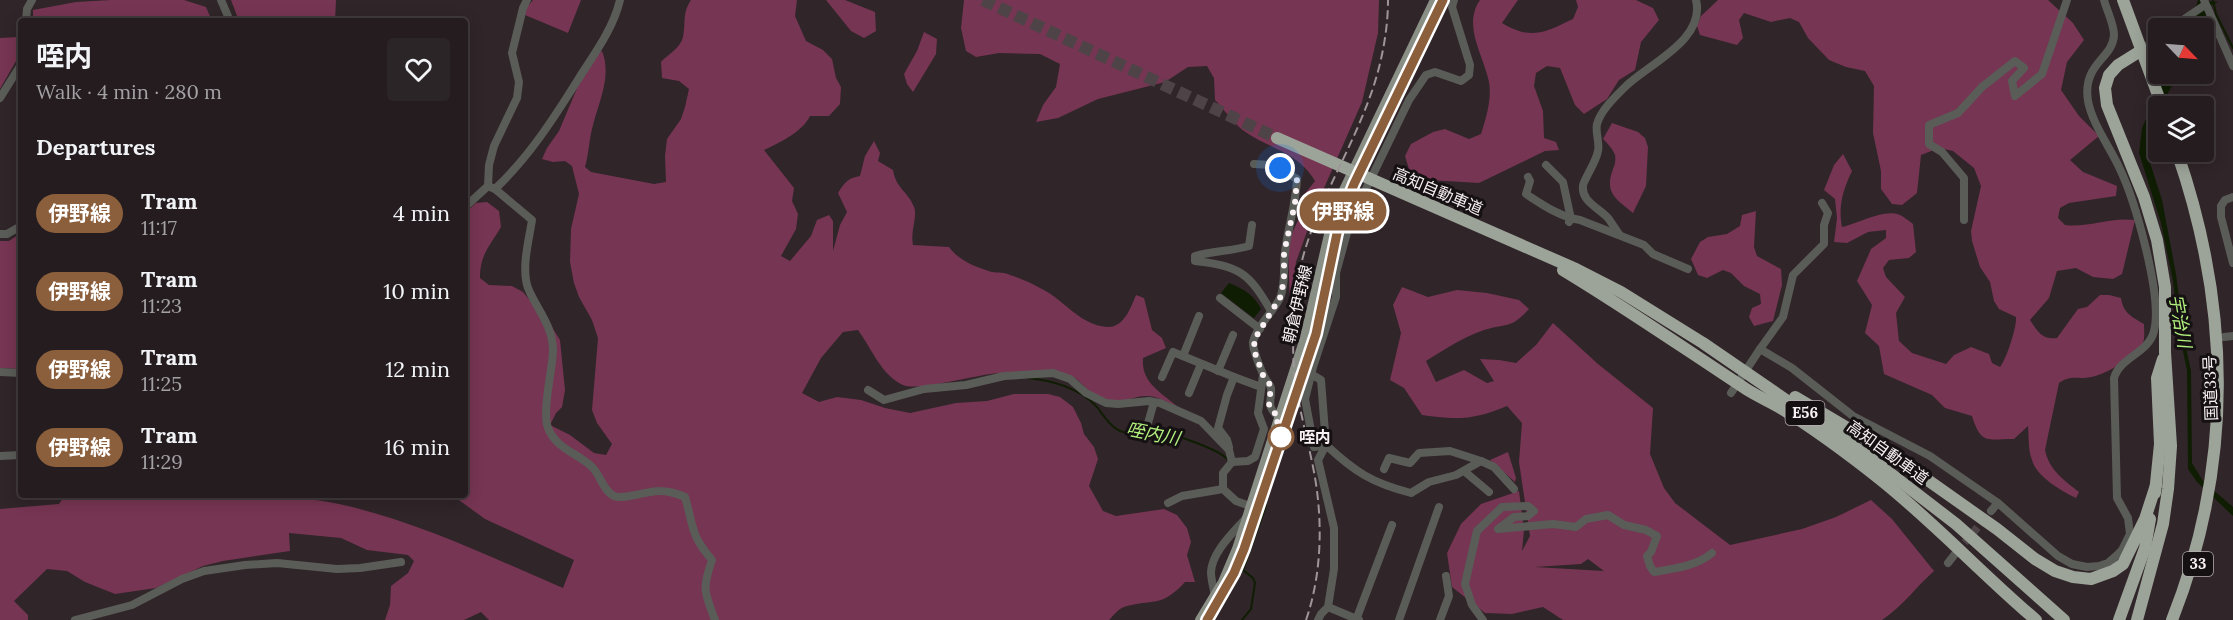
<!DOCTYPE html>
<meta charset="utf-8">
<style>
body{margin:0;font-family:Lora,"Noto Sans JP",serif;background:#2c2528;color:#f1f3f6;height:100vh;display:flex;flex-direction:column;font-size:22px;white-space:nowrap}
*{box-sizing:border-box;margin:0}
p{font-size:20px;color:#a3a1a4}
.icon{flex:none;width:33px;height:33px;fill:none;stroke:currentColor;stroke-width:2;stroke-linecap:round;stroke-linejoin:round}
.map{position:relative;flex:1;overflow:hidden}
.drawer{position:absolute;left:18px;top:18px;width:450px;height:480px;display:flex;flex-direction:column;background:#241c1f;border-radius:6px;box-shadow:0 3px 15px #0003,0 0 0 2px #413a3d}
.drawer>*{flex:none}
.badge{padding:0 12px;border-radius:20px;font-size:21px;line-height:39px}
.needle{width:39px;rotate:115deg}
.controls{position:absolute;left:2148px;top:18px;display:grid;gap:12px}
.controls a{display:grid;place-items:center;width:66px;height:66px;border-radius:6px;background:#241c1f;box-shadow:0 3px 15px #0003,0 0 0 2px #413a3d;font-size:30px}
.you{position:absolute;width:30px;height:30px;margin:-15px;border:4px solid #fff;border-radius:50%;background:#1a73e8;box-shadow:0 0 0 9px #1a73e833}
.map>.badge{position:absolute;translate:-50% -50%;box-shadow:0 0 0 3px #fff}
h2{padding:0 18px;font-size:22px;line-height:54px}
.round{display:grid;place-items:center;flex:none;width:63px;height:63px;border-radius:6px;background:#2c2528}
.head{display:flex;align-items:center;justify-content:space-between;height:102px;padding:0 18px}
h1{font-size:28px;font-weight:700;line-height:45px}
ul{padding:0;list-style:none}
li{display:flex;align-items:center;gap:18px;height:78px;padding:0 18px}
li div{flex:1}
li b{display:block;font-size:22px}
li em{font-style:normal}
li .badge{min-width:66px;font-weight:700;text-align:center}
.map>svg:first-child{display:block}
.green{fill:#763552;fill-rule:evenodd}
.water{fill:#0f1d03}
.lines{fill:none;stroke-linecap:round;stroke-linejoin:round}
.stream{stroke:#0f1d03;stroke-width:2}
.minor-tunnel{stroke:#4e4447;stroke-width:8;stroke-dasharray:8 4;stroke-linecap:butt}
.highway-tunnel{stroke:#4e4447;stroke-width:12;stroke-dasharray:12 6;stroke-linecap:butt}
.minor{stroke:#5a5c58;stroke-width:8}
.major{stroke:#8a8f86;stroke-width:10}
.highway{stroke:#9ca398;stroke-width:12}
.tram{stroke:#9f9699;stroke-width:1.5}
.rail{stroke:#9f9699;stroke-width:2;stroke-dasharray:9 4.5;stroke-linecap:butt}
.line-casing{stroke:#fff;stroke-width:14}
.line{stroke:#8b5e3c;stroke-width:9}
.walk{stroke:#f9f1f4;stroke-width:6;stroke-dasharray:0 10.8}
.stop-dot{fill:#fff;stroke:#8b5e3c;stroke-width:3}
.labels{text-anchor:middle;stroke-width:6;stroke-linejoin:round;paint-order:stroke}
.shield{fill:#151012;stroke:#b5aeb0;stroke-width:1.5}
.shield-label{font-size:15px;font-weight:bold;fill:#f9f1f4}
.street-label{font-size:16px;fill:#f9f1f4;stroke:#151012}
.stop-label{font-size:16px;font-weight:bold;fill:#f9f1f4;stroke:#151012;text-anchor:start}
.water-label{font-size:18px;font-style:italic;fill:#b1f07e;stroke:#151012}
</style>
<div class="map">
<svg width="2233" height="620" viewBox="0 0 2233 620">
<rect width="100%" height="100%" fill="#302529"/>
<!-- green -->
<g class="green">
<polygon points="111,0 184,0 206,7 212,21 33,21 33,10 76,2"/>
<polygon points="231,0 336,0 335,21 239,21"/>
<polygon points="533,0 581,0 568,33 525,15 527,7"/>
<path d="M691 0H797L795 16 806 41 823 50 832 59 836 78 841 87 840 104 829 116H810C802 132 781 142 764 150L794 188 792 201 798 214 796 229 781 256 790 261 811 236 817 220 829 215 833 221V251L840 225 847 212 838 193C844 183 848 178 860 176L865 156 874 141 880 153 878 161 893 170C896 189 908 191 914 207 918 217 910 230 913 245L949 247C959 261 976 267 992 272 998 273 1005 272 1010 275 1020 278 1031 283 1040 288 1064 299 1079 325 1107 327 1124 328 1131 307 1136 295L1144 298 1152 330 1162 338 1166 348 1143 358C1141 383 1161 392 1178 407 1169 403 1159 397 1148 396 1135 395 1122 404 1108 402 1092 399 1084 382 1071 376 1060 372 1016 372 1002 373 980 373 919 392 903 385 881 375 872 349 858 330L843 332 821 358 802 393 819 402 837 397 861 400 885 408 910 413 956 403 987 401 1014 394H1048L1060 397 1073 407 1081 423 1084 434 1094 447 1098 459 1089 486 1103 511 1116 516 1164 509 1177 515 1187 528 1191 542 1187 555 1195 582H1185C1160 609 1153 598 1124 607 1118 609 1113 616 1109 620H489L481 612 464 620H385L390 605 391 586 408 573 414 561 408 555 367 550 341 538 289 533 290 551 223 561 203 566 156 588 115 594 85 582 67 571 47 569 14 601 28 615V620H0V509L59 504 65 495H284L285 497C303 499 322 500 339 504 417 521 490 557 563 588L574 560 485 519 452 495H465V213L476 203 487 202 499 211 501 227C490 246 480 254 480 278L489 285 512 286 523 292 550 324 560 340 565 390 562 407 556 413 550 425 570 435 594 453 606 455 612 444 597 423 592 410 598 338 592 320 579 297 574 283 570 262 571 229 579 194 572 166 565 161 553 162 542 159 547 148 559 131 589 60 602 51C612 76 599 101 593 125 589 139 589 153 585 167L591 172 654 184 666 182 665 156 667 139 681 119 685 107 689 89 679 81 662 78 661 62C668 54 680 49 683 37 686 23 682 13 691 0Z"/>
<polygon points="826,0 845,0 875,12 876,31 864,38 851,31"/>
<path d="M964 0H1379L1378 33 1362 102 1317 204 1296 262 1290 310 1288 242 1299 218V201L1315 181C1298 153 1273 150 1247 133 1235 126 1225 110 1215 100L1214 78 1207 66 1188 67 1165 82 1098 99 1058 118 1036 122 1043 105 1056 87 1060 64 1040 54 999 53 976 57 966 51 961 28Z"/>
<path d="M1480 0H1518L1502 23C1532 41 1545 32 1573 19L1578 7 1576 0H1636L1653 8 1659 20 1641 42 1635 70 1619 80 1607 99 1584 114 1575 105 1560 68 1547 66 1536 73 1534 86 1543 111 1544 138 1556 142 1559 150 1545 151 1479 183 1412 179 1405 156 1411 144 1433 132 1445 129 1469 139 1481 134C1486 118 1492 99 1489 82 1484 56 1462 26 1480 0Z"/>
<path d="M1718 0H2048L2073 23 2084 40 2067 62 2061 90 2079 116 2099 136 2070 160 2083 172 2117 186 2116 196 2069 203 2060 208 2058 218 2065 225C2088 228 2109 217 2135 220L2122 274 2113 279 2093 277 2076 268 2057 271 2049 298 2030 320C2038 332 2042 340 2057 338L2078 309 2087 307 2100 295H2109L2121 298C2123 313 2132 317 2144 324 2144 329 2145 338 2143 343 2136 357 2105 375 2091 377 2077 380 2072 374 2059 383L2045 450C2049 470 2064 480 2079 492L2076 498C2061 491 2036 476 2032 460 2028 450 2029 437 2028 426L2014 439C1987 439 1981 445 1972 416L1945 408 1932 395 1884 374 1879 346 1865 333 1872 305 1857 281 1871 249 1886 238V230L1868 232 1847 243 1834 242 1837 218 1835 199 1824 190 1834 165 1843 154 1852 171C1843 190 1838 206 1842 227 1857 224 1885 208 1900 215 1904 217 1909 221 1913 224L1916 252 1909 258 1889 260 1883 268 1886 277 1905 297 1896 313 1899 341 1912 353 1946 364 1954 355 1971 347 1989 354 1992 363 2000 367C2006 360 2017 327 2016 317L1999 309 1994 301 1990 282 1980 267 1972 241 1971 231 1981 186 1974 168 1953 151 1939 148 1921 155 1917 193 1902 205 1892 204 1881 189V171L1873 133 1874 86 1865 71 1846 67 1829 60 1808 38 1799 22 1790 18 1771 22 1744 13 1739 20 1743 38 1737 45 1700 35 1697 26 1701 16Z"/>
<polygon points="924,32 937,39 936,54 913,92 907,84 904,74 917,51"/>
<polygon points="19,37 16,61 0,89 0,38"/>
<path d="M1612 123 1638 132 1645 138 1648 147 1646 186 1633 213C1616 199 1604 193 1613 169 1615 165 1616 159 1615 155 1613 149 1607 143 1603 139Z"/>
<polygon points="1756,211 1754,247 1757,256 1781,269 1782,285 1773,321 1754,326 1749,317 1752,308 1761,304 1760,294 1744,286 1731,273 1723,270 1707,278 1698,275 1691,259 1700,242 1708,237 1727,234 1740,226 1742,215"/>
<polygon points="21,233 21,369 0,368 0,241 9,241"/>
<path d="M1402 287 1428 297 1457 290 1487 293 1519 300 1529 309C1511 329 1507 323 1484 330 1463 337 1444 350 1426 361L1436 382 1464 370 1487 383 1494 381 1480 359 1499 360 1516 363 1536 345 1553 323 1598 364 1653 408 1650 454 1664 488 1675 503 1730 545 1802 529 1836 517 1871 500 1892 519 1934 571C1915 588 1903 606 1882 620H1563L1543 607 1512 614 1485 613 1452 587 1447 553 1461 524 1481 504 1519 491 1524 530 1522 551 1530 536 1519 462 1522 423 1507 406C1474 420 1457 420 1422 415L1404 388 1390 380 1401 333 1393 305ZM1588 559 1604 571 1535 567 1581 564Z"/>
<polygon points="1508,452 1516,478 1515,482 1490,460"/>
</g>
<!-- water -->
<g class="water">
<polygon points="2198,0 2218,2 2210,6 2199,28 2176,28 2192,19"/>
<polygon points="2166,74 2178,74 2161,106 2158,106 2158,111 2150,128 2146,150 2162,200 2176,274 2184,338 2191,371 2192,463 2203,481 2233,507 2233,516 2197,482 2188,469 2187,370 2179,333 2173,281 2161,223 2139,153 2142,128"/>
<path d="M1229 283C1244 289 1254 295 1261 309L1254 318 1221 293Z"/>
</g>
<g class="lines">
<!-- stream -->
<g class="stream">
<polyline points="2213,0 2216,14 2233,48"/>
<path d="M1027 378C1051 380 1080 388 1097 407 1104 416 1112 429 1123 432 1135 436 1148 431 1160 432 1172 433 1220 450 1227 459"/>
<polyline points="1242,620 1251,609 1255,583 1253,578 1243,570 1266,506 1264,502"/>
</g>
<!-- minor-tunnel -->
<polyline class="minor-tunnel" points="1957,552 1987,516"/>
<!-- highway-tunnel -->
<polyline class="highway-tunnel" points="983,0 1277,138"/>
<!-- minor -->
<g class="minor">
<polyline points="221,0 230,21"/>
<polyline points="2204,0 2233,66"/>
<polyline points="26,21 27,9 32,0"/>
<polyline points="2171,28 2205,5"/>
<polyline points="2142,50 2158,37"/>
<polyline points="0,98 20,66 21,58"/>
<path d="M1254 164 1274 165 1297 179C1296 204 1288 227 1285 252 1283 267 1286 284 1280 298 1273 312 1257 326 1253 342 1252 348 1261 370 1264 376 1266 381 1270 384 1271 388 1272 404 1265 405 1279 417"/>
<polyline points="1546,165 1563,182 1571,219 1569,222"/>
<path d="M1528 177 1530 181 1526 194C1543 205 1560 217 1580 220L1644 245 1653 254 1688 269"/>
<polyline points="488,186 489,165 494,146 517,98 519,82 512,53 523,8 527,0"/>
<path d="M495 189C529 157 554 118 579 78 595 53 613 29 620 0"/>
<polyline points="2233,197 2225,200 2221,206 2221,217 2233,263"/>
<polyline points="1822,203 1828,213 1824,225 1824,244 1793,275 1783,317 1760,349 1792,368 1853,416 1930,456 1998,503"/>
<path d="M465 207 488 186 495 189 532 220C529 240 521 268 528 288 537 310 553 325 553 351 552 372 542 411 548 428 556 449 578 453 592 467 600 474 603 491 614 496 623 500 647 491 659 491 669 491 676 493 685 497 694 528 690 534 712 560 702 589 704 591 715 620"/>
<polyline points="1964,220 1964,178 1942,152 1929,144 1929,125 1958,113 1982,87 2015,61 2024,68 2012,81 2015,96 2042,74 2067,0"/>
<path d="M1252 225 1249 246C1232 251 1213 251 1195 256V261C1240 266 1249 273 1271 311"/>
<polyline points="0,234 7,234 21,226"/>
<path d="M1619 234C1615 229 1612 223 1608 218 1598 207 1581 202 1583 185 1587 174 1596 162 1598 151 1600 143 1595 132 1597 124 1601 110 1615 97 1625 87 1648 64 1706 40 1696 0"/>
<polyline points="1220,298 1260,329"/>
<polyline points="2224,337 2233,336"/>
<polyline points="1183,356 1199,316"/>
<polyline points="1296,365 1321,380 1326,445 1318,460 1334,528 1334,569 1328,607 1321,614 1318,620"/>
<polyline points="1218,371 1233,335"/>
<polyline points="0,372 21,373"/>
<polyline points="1162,377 1173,352 1234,377 1227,395 1218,428 1227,440 1229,447"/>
<polyline points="1234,377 1261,387"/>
<polyline points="868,390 884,400 924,389 966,385 1004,376 1053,373 1070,379 1086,393 1106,403 1118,404 1149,401 1160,403 1201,421 1229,450 1232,462 1223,473 1223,489 1236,501 1250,506"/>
<polyline points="1189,393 1201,364"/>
<polyline points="1731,393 1760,349"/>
<polyline points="1146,430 1154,402"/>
<polyline points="1326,445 1314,447 1305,399 1313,367 1336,297 1336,273 1350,222 1409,100 1426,75 1435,72 1461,81 1469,75 1470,65 1452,7 1454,0"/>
<path d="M1326 445C1355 472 1372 483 1411 493L1429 482 1456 475 1481 461 1494 467 1514 489"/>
<polyline points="0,456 21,455"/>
<polyline points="1232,462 1248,461 1255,457 1264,429 1258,413 1263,375"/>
<polyline points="1384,469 1389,458 1410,463 1419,453 1450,451 1481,461"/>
<polyline points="1464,471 1489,492"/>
<polyline points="1168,503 1182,496 1223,489"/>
<path d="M1991 511 1998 503 2058 556 2072 564 2087 567 2099 566 2108 563 2116 556 2122 550 2130 534 2128 518 2117 498 2114 378C2120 357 2149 353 2154 331 2163 297 2135 200 2119 167 2109 146 2092 123 2088 101 2082 63 2113 59 2114 35 2114 24 2107 11 2104 0"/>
<polyline points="1948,563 1955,554"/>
<path d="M1215 597C1214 589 1211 580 1211 572 1212 552 1233 533 1245 519"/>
<polyline points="1328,607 1359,620"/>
<polyline points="75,620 132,605 182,579 204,571 245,565 277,563 337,569 360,568 401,562"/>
<polyline points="1356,620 1392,525"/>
<polyline points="1399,620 1439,507"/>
<polyline points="1440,620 1449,596 1446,576"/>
<path d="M1483 620 1472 605 1465 584 1477 531 1502 507 1528 506 1534 511 1528 516 1514 517 1498 529 1553 524 1576 527 1586 519 1608 515 1624 525 1646 530 1657 536 1651 552 1647 556 1650 566 1654 572C1673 569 1697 566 1712 553"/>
</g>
<!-- major -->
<polyline class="major" points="1200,620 1223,582 1237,549 1305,338 1335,209 1435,0"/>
<!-- highway -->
<g class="highway">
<polyline points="2123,0 2162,106"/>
<polyline points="1277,138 1576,269 1621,292 1703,343 1869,457 1956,524 2064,620"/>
<path d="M1563 270C1626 308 1685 349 1746 389 1760 398 1776 404 1790 414 1821 434 1852 457 1881 480 1936 524 1983 575 2036 620"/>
<polyline points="1795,397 1888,452 1997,529 2035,559 2055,571 2073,577 2091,579 2113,571 2123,564 2145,519 2156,485"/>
<polyline points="2155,493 2160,444 2157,378 2163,359"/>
<polyline points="2119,620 2145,548 2150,519"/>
<polyline points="2137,620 2163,524 2168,489 2171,446 2165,352 2165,287 2157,240 2144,197 2107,105 2105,88 2109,75 2118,65 2142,50"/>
<path d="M2172 620C2233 466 2232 311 2177 152"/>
</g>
<!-- tram -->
<polyline class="tram" points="1207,620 1234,574 1244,549 1316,334 1340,219 1354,184 1443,0"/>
<!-- rail -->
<path class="rail" d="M1306 620C1322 574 1323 520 1314 472 1308 440 1299 410 1295 378 1292 353 1293 327 1295 301 1301 228 1343 169 1368 102 1380 71 1388 34 1388 0"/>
</g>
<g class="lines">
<defs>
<polyline id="line" points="1207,620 1234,573 1244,549 1316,334 1340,219 1354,184 1443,0"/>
</defs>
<!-- line casing -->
<use href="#line" class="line-casing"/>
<!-- line -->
<use href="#line" class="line"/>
<!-- walk -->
<polyline class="walk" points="1280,168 1297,179 1295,203 1284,253 1284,278 1281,296 1254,340 1255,353 1263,375 1271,386 1269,404 1271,410 1279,417 1274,432 1281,437"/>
</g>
<!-- markers -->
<circle class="stop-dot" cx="1281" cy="437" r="12"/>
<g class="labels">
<!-- shield labels -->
<g class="shield">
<rect x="1785.5" y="401" width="39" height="24" rx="4.5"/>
<rect x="2183" y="552" width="30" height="24" rx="4.5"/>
</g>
<g class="shield-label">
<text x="1805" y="418">E56</text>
<text x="2198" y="569">33</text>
</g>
<!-- street labels -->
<g class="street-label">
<text transform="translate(1438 191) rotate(23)" y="6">高知自動車道</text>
<text transform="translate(1297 304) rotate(-77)" y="6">朝倉伊野線</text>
<text transform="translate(2210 388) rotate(-92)" y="6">国道33号</text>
<text transform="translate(1888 452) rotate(36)" y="6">高知自動車道</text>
</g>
<!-- stop labels -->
<g class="stop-label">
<text x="1299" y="443">咥内</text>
</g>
<!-- water labels -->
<g class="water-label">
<text transform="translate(2180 321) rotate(80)" y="6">宇治川</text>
<text transform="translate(1153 434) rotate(11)" y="6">咥内川</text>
</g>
</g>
</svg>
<div class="controls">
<a><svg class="needle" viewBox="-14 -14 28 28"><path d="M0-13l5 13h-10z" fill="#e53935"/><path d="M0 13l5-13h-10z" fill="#a3a1a4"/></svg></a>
<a><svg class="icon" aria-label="layers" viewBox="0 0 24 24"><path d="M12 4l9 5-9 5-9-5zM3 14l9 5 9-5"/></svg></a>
</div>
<div class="you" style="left:1280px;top:168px"></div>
<b class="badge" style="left:1343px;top:211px;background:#8b5e3c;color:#fff">伊野線</b>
<section class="drawer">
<div class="head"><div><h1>咥内</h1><p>Walk · 4 min · 280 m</p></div><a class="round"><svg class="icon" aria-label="heart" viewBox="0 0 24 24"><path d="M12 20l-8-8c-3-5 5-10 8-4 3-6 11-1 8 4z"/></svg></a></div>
<h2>Departures</h2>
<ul>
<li><span class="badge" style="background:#8b5e3c;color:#fff">伊野線</span><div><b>Tram</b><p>11:17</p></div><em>4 min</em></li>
<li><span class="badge" style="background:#8b5e3c;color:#fff">伊野線</span><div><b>Tram</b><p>11:23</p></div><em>10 min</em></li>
<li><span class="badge" style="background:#8b5e3c;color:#fff">伊野線</span><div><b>Tram</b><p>11:25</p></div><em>12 min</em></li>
<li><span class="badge" style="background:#8b5e3c;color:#fff">伊野線</span><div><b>Tram</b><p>11:29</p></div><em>16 min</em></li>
</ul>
</section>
</div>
